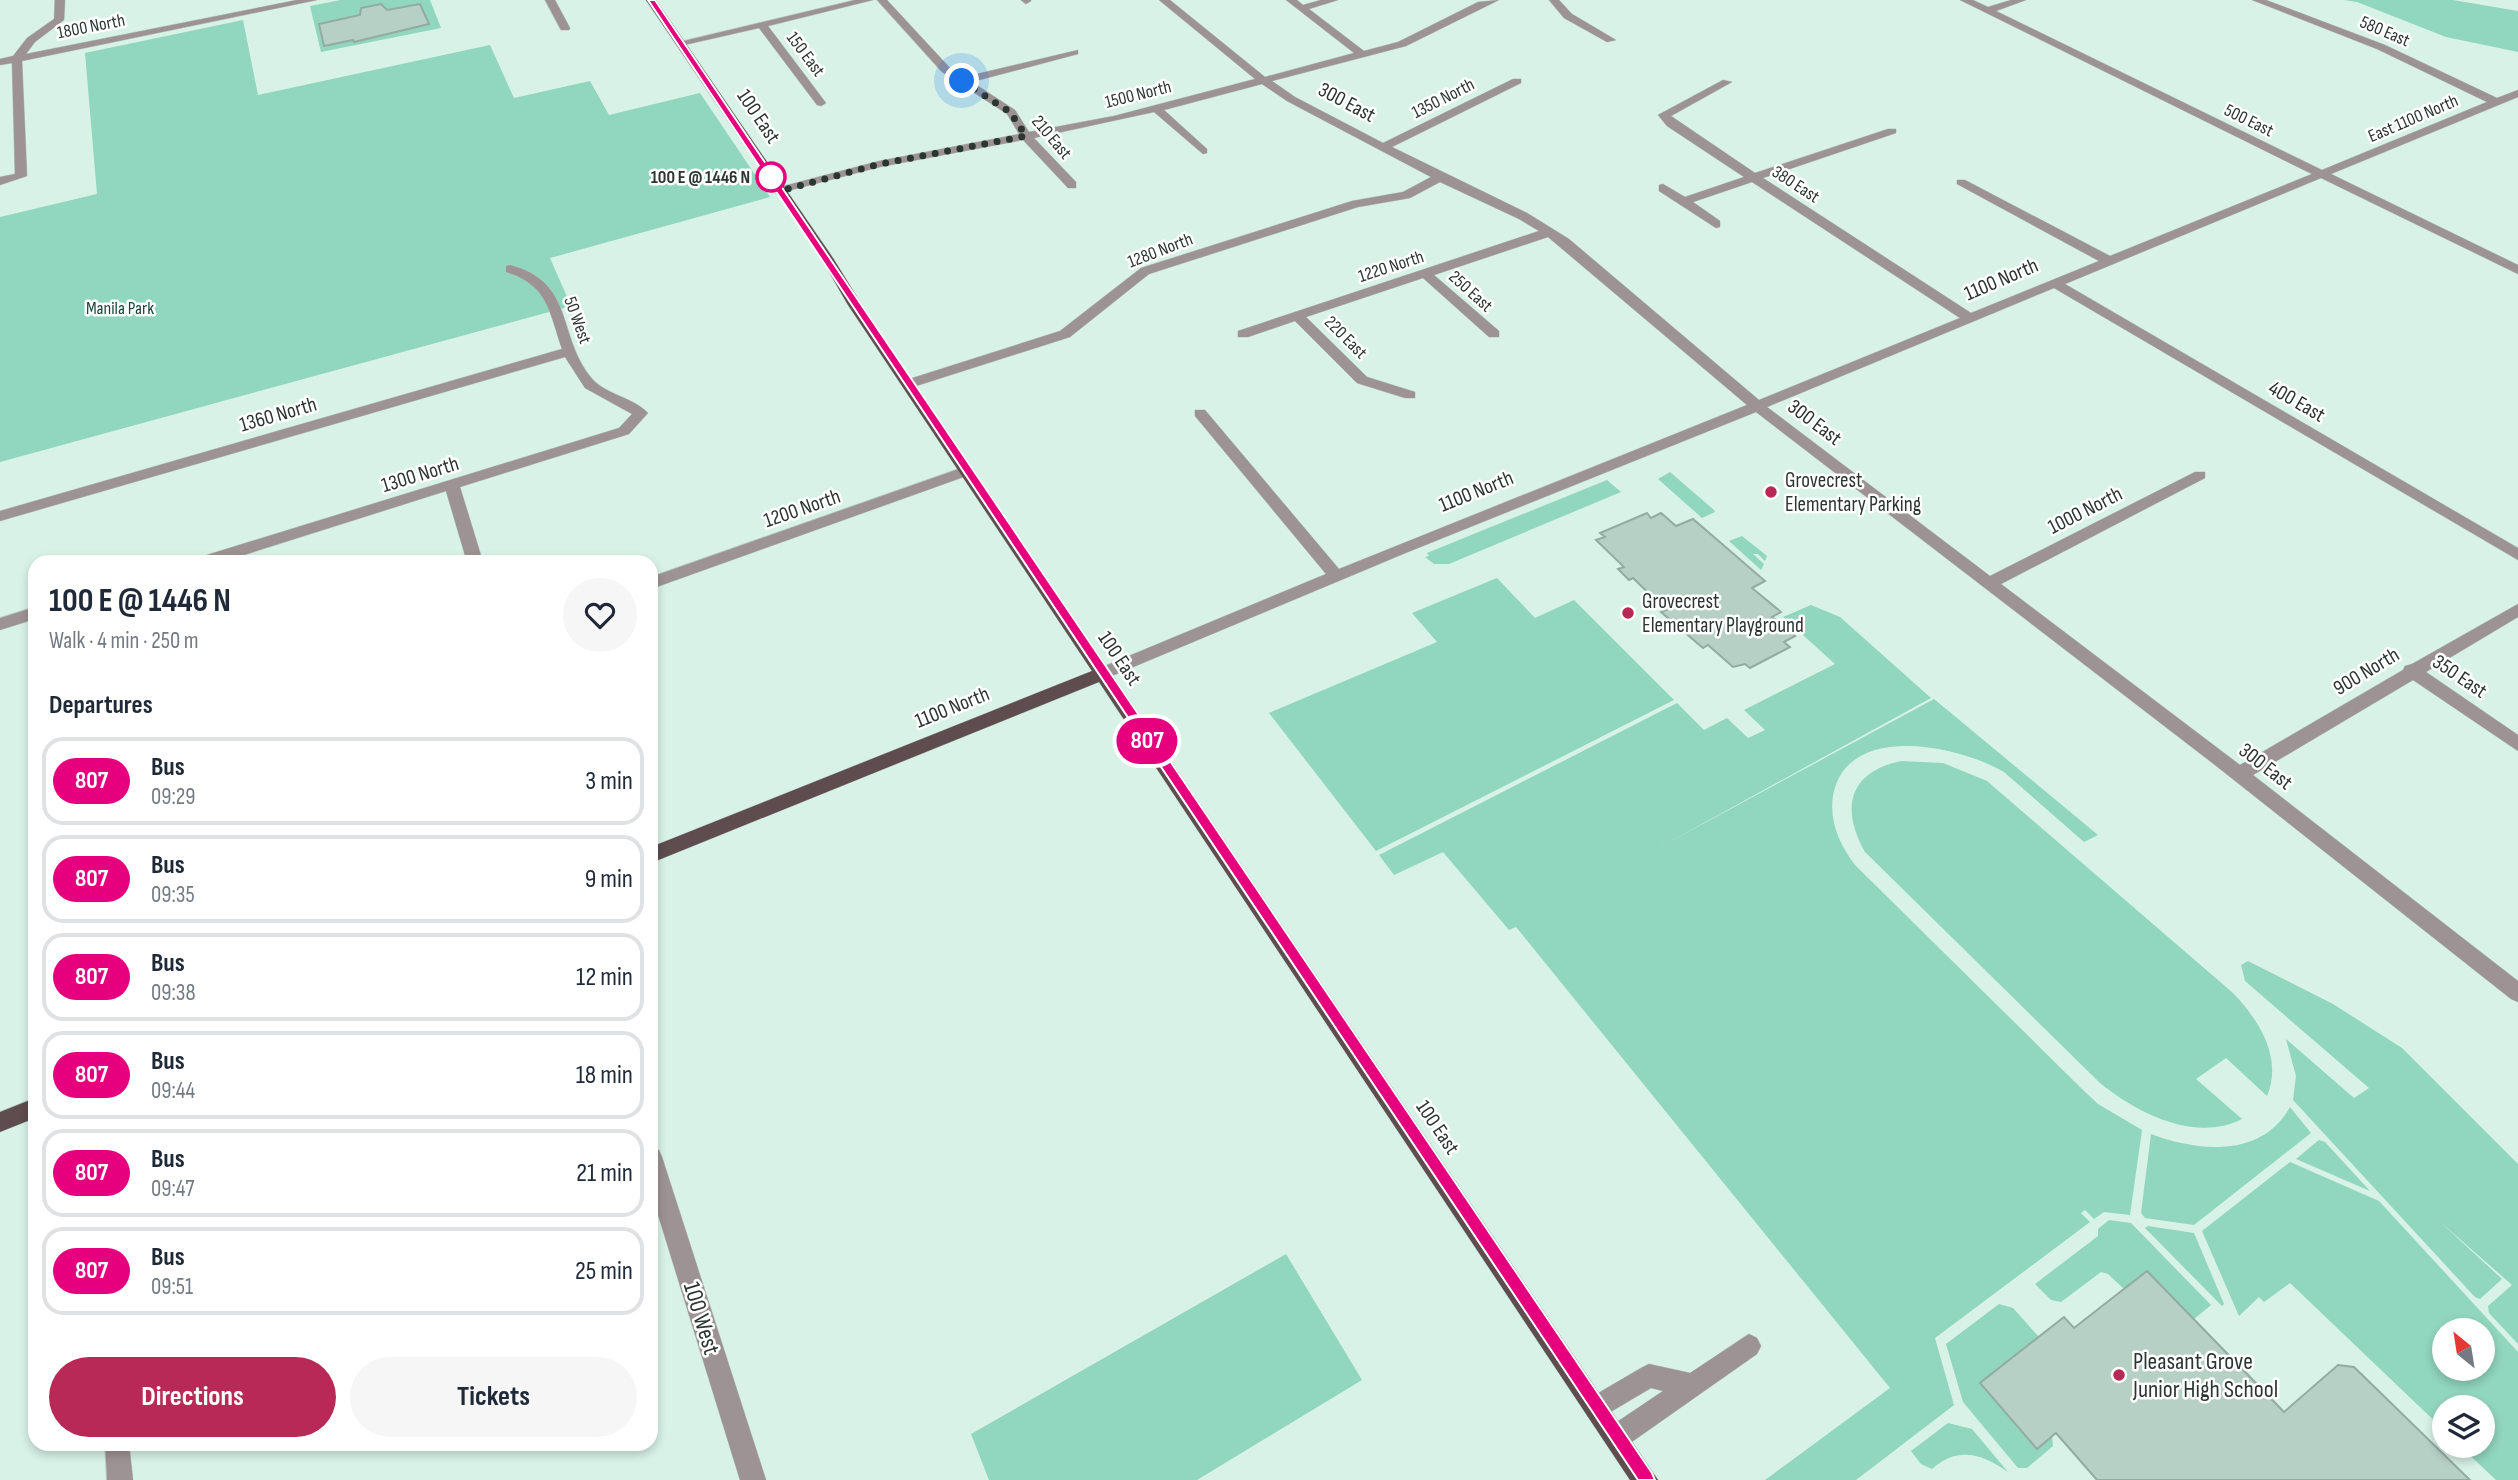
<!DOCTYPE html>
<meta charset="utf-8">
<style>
body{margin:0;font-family:"Sofia Sans Condensed",sans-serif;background:#f6f6f7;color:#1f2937;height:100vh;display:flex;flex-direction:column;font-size:26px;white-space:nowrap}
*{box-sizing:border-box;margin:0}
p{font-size:23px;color:#747a83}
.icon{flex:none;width:38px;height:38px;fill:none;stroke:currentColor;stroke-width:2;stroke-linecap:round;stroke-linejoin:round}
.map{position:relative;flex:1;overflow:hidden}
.drawer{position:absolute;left:28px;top:555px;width:630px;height:896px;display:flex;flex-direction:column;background:#fff;border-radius:21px;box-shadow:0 4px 10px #0003}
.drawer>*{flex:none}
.badge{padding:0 14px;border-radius:23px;font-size:24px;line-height:46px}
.needle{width:46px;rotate:330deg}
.buttons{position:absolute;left:2432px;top:1318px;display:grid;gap:14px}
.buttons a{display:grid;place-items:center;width:63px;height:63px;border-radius:50%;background:#fff;box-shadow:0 4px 10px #0003;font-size:35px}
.you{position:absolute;width:35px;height:35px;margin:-18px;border:5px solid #fff;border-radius:50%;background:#1a73e8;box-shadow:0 0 0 10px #1a73e833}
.map>.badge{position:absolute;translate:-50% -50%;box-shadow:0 0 0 4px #fff}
h2{padding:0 21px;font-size:26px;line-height:63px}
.round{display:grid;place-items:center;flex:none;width:74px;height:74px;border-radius:37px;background:#f6f6f7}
.overview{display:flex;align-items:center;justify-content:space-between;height:119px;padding:0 21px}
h1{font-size:33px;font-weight:700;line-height:52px}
.button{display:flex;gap:14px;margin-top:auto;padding:14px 21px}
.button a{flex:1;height:80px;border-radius:42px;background:#b82958;color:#fff;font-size:28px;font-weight:700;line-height:80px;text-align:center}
.button a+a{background:#f6f6f7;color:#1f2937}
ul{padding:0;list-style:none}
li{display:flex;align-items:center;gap:21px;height:88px;margin:0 14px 10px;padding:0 7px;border:4px solid #e0e1e3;border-radius:21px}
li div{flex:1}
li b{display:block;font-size:26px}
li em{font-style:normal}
li .badge{min-width:77px;font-weight:700;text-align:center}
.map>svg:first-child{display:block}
.green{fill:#91d6be;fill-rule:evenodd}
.building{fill:#b7d0c6;stroke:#93aba2;stroke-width:2}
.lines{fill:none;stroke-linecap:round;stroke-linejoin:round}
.minor-casing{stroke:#b5ccc3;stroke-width:1}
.major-casing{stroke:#b5ccc3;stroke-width:1}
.minor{fill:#9e9394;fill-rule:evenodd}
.major{fill:#5e4c4f;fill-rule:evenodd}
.line{fill:#e6007e;stroke:#fff;stroke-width:2}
.walk{stroke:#2b3531;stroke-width:7;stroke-dasharray:0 12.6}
.stop-dot{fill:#fff;stroke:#e6007e;stroke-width:3.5}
.poi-dot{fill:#b82958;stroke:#fff;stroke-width:2.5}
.labels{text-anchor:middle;stroke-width:5;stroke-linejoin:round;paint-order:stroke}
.far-street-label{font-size:18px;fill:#2b3531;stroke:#fff}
.far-stop-label{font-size:18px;font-weight:bold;fill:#2b3531;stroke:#fff;text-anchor:end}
.far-park-label{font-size:18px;fill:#16483a;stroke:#fff}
.street-label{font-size:21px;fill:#2b3531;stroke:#fff}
.poi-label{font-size:21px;fill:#2b3531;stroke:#fff;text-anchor:start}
.near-street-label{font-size:24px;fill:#2b3531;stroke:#fff}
.near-poi-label{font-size:24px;fill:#2b3531;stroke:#fff;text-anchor:start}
</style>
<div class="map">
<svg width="2518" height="1480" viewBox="0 0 2518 1480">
<rect width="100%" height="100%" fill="#d8f2e8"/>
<!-- green -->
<g class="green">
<polygon points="341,0 430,0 441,28 321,52 310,6"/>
<polygon points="2344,0 2453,0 2518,11 2518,52 2446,37 2357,2"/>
<polygon points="243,20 258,95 490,45 514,98 590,81 609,115 700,93 770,197 550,258 571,306 0,462 0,217 97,194 85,53"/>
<polygon points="1670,472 1714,510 1715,512 1702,518 1658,479"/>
<polygon points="1607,480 1621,492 1449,564 1434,564 1425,557 1429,556 1427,553"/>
<polygon points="1742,536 1767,556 1765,561 1758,554 1753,554 1764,564 1761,570 1729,541"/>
<polygon points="1497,578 1535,618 1574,600 1674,700 1376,851 1269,713 1437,642 1412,613"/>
<path d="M1811 605 1840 617 1931 698 1662 846 1934 699 2098 835 2084 842 2004 772C1960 746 1846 721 1833 796 1829 822 1840 845 1855 865L2080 1087 2098 1104 2142 1130 2130 1215 2104 1212 2094 1219 2085 1210 2081 1213 2090 1222 1935 1338 1954 1405 1856 1480H1765L1890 1388 1516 927 1509 930 1443 852 1394 875 1379 855 1677 703 1704 730 1727 718 1748 738 1765 730 1744 710 1835 664 1783 617Z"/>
<path d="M1901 761 1943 763 1987 781 2233 993C2259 1020 2283 1058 2267 1096L2226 1058 2196 1079 2242 1119C2195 1143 2137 1113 2100 1083L1865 852C1840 808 1849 772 1901 761Z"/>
<polygon points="2248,961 2333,1004 2402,1048 2518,1164 2518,1344 2489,1313 2488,1306 2512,1285 2438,1220 2502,1279 2480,1299 2475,1297 2293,1100 2296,1076 2286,1039 2354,1098 2369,1088 2245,981 2241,965"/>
<path d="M2290 1107 2311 1133 2194 1225 2145 1218 2141 1213 2151 1134C2198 1152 2262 1158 2290 1107Z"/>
<polygon points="2319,1140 2325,1142 2370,1191 2296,1159"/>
<path d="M2290 1162 2379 1201 2518 1352V1480H2496L2460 1446H2483V1407H2445V1431L2290 1283 2264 1302 2259 1297 2239 1316 2202 1231ZM2445 1330H2483V1368H2445Z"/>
<polygon points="2109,1220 2131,1223 2211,1305 2194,1319 2147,1271 2124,1289 2108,1274 2101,1272 2061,1302 2051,1300 2035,1284 2098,1236 2098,1229"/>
<polygon points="2148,1226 2194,1233 2224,1304 2222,1306 2145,1228"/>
<polygon points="1286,1254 1362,1380 1197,1480 989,1480 971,1434"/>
<polygon points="1999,1304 2013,1308 2039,1337 2037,1449 2052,1436 2053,1446 2027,1468 2018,1468 1963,1402 1946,1344"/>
<path d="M1948 1423 1972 1429 2008 1472C1982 1454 1958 1446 1932 1469L1921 1464 1911 1451Z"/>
</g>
<!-- building -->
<g class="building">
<polygon points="381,4 387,10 420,4 429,24 354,42 353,40 324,46 319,24 360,15 361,8"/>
<polygon points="1647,513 1651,518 1661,513 1676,526 1693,519 1765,581 1752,588 1781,612 1772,617 1795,636 1784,642 1790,647 1750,668 1745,664 1733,667 1708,645 1703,648 1661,612 1666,610 1633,578 1629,580 1618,569 1624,567 1596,540 1605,537 1600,533"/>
<polygon points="2147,1271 2284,1412 2338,1365 2354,1367 2470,1480 2097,1480 2056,1433 2037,1449 1980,1383 2064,1317 2074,1328"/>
</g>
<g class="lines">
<defs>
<g id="minor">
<polygon points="55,0 65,0 64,20 35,42 26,54 297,0 317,0 22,61 27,176 0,185 0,177 15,174 12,63 0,65 0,59 13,56 27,38 54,19"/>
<polygon points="545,0 555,0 570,28 569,30 561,30"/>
<polygon points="855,0 873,0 768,26 826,103 821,106 817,105 759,28 680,46 675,43"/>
<polygon points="877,0 887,0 950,68 964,77 1078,50 1078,54 972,82 1015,110 1029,132 1114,116 1255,79 1159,0 1170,0 1265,77 1354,53 1286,0 1297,0 1303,5 1321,0 1338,0 1309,9 1364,51 1398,42 1478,2 1499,0 1406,46 1272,81 1295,97 1383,143 1513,79 1521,79 1521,83 1392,147 1527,213 1569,239 1759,400 1960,318 1752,182 1693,202 1720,221 1720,227 1716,228 1659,191 1659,185 1663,184 1685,197 1744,177 1667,126 1658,115 1723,80 1732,82 1671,116 1755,173 1888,129 1896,129 1896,133 1763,178 1971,313 2099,261 1957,184 1957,180 1965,180 2110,256 2312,174 1960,0 1973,0 1988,7 2011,0 2026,0 1996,11 2322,170 2487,102 2377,49 2252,0 2266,0 2385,45 2497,98 2518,90 2518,97 2331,174 2518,265 2518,274 2321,178 2065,284 2518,548 2518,560 2054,288 1767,407 1990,576 2195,472 2205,472 2205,478 2001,584 2240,765 2403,670 2405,666 2412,664 2518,604 2518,617 2426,672 2518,735 2518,751 2413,680 2253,775 2518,981 2518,1002 2511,999 2215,765 1756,412 1408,552 1107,678 1095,678 1093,674 1095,670 1326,574 1195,416 1195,410 1205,410 1339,569 1747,405 1548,237 1434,275 1499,331 1499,337 1489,337 1423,278 1306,317 1367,377 1415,392 1415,398 1405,398 1357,383 1295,321 1248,337 1238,337 1238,331 1539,231 1519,219 1440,182 1410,198 1358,207 1149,274 1070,337 913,387 903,387 903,381 1060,331 1141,268 1352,201 1403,192 1431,177 1287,101 1262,84 1164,110 1207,149 1207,153 1203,154 1154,112 1034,138 1076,182 1076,188 1068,188 1023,140 880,167 776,194 776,188 879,161 1019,134 1007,114 942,72"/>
<polygon points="1021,0 1031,0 1031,1 1026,4"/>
<polygon points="1549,0 1559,0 1572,14 1616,40 1607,42 1564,18"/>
<path d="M510 265C574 282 557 332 589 375 603 395 632 396 648 413L629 434 460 487 483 562H467L446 491 222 562H195L197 558 619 428 632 414 585 388 565 357 0 521V511L562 349C549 311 548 285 506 272V266Z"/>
<polygon points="967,466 972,468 972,474 651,589 651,577"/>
<polygon points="35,607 35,619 0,630 0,618"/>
<polygon points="651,1146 659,1150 662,1157 766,1480 740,1480 651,1192"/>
<polygon points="1749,1334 1757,1338 1761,1346 1757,1354 1626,1446 1617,1449 1608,1446 1605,1437 1608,1428 1663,1391 1651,1388 1597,1420 1588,1417 1585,1408 1588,1399 1641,1368 1649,1364 1690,1373"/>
<polygon points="105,1444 129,1444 133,1480 107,1480"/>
</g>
<g id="major">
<polygon points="646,0 656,0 833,258 862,305 1658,1480 1630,1480 1099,682 651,863 651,847 1092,671 848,305 821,258"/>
<polygon points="35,1098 35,1118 0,1132 0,1112"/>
</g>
</defs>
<!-- minor casing -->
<use href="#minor" class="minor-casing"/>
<!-- major casing -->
<use href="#major" class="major-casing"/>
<!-- minor -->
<use href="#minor" class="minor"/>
<!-- major -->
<use href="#major" class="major"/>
</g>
<!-- line -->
<polygon class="line" points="648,0 655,0 1652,1473 1655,1480 1638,1480"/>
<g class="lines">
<!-- walk -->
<polyline class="walk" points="771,177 780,191 880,164 1026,136 1010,112 962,81"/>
</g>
<!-- markers -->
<circle class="stop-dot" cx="771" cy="177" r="14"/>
<g class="poi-dot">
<circle cx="1771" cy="492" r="7"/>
<circle cx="1628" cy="613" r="7"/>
<circle cx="2119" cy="1375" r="7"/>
</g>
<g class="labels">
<!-- far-street labels -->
<g class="far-street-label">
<text transform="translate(91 26) rotate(-11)" y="6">1800 North</text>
<text transform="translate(2385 31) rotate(23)" y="6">580 East</text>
<text transform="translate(806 54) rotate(53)" y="6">150 East</text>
<text transform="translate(1138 94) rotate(-14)" y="6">1500 North</text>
<text transform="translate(1443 98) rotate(-27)" y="6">1350 North</text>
<text transform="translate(2413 118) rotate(-23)" y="6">East 1100 North</text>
<text transform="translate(2249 120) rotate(26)" y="6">500 East</text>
<text transform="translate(1052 137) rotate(50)" y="6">210 East</text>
<text transform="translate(1796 184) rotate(33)" y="6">380 East</text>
<text transform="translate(1160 250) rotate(-21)" y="6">1280 North</text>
<text transform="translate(1391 266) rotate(-18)" y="6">1220 North</text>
<text transform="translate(1471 291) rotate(42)" y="6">250 East</text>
<text transform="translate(578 320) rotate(70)" y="6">50 West</text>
<text transform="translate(1346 337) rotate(45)" y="6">220 East</text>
</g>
<!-- far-stop labels -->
<g class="far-stop-label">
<text x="750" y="183">100 E @ 1446 N</text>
</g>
<!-- far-park labels -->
<g class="far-park-label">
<text x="120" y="314">Manila Park</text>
</g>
<!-- street labels -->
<g class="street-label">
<text transform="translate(1347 102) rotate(28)" y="7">300 East</text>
<text transform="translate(759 116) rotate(56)" y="7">100 East</text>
<text transform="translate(2001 279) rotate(-23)" y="7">1100 North</text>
<text transform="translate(2297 401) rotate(30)" y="7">400 East</text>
<text transform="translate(278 414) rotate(-16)" y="7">1360 North</text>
<text transform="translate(1815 422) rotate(37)" y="7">300 East</text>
<text transform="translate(420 474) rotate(-17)" y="7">1300 North</text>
<text transform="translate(1476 491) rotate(-22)" y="7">1100 North</text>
<text transform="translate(802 508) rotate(-19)" y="7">1200 North</text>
<text transform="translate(2085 510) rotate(-27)" y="7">1000 North</text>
<text transform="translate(1120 658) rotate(56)" y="7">100 East</text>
<text transform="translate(2366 671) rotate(-31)" y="7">900 North</text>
<text transform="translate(2460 676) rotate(34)" y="7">350 East</text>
<text transform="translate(952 707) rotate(-22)" y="7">1100 North</text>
<text transform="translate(2266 766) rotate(38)" y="7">300 East</text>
<text transform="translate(1438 1127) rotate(56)" y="7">100 East</text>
</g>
<!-- poi labels -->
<g class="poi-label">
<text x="1785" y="487">Grovecrest<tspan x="1785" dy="24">Elementary Parking</tspan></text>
<text x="1642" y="608">Grovecrest<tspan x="1642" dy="24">Elementary Playground</tspan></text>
</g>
<!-- near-street labels -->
<g class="near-street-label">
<text transform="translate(702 1318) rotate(73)" y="8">100 West</text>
</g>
<!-- near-poi labels -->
<g class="near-poi-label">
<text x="2133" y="1369">Pleasant Grove<tspan x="2133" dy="28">Junior High School</tspan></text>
</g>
</g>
</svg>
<div class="buttons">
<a><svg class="needle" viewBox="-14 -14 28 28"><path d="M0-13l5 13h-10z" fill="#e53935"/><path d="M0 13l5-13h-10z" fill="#747a83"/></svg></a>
<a><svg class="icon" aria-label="layers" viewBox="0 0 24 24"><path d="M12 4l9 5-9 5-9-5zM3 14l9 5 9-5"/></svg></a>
</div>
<div class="you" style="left:962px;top:81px"></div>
<b class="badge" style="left:1147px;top:741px;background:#e6007e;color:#fff">807</b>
<section class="drawer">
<div class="overview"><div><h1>100 E @ 1446 N</h1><p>Walk · 4 min · 250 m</p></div><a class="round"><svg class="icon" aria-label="heart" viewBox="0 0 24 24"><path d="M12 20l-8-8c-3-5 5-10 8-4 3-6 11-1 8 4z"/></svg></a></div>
<h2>Departures</h2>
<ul>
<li><span class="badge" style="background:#e6007e;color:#fff">807</span><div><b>Bus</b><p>09:29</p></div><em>3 min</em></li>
<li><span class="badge" style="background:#e6007e;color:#fff">807</span><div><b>Bus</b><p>09:35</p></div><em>9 min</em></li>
<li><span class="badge" style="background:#e6007e;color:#fff">807</span><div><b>Bus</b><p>09:38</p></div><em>12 min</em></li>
<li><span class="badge" style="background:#e6007e;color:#fff">807</span><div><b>Bus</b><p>09:44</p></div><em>18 min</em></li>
<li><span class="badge" style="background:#e6007e;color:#fff">807</span><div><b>Bus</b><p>09:47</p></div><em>21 min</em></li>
<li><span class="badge" style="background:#e6007e;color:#fff">807</span><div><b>Bus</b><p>09:51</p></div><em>25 min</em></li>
</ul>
<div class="button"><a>Directions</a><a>Tickets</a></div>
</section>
</div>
